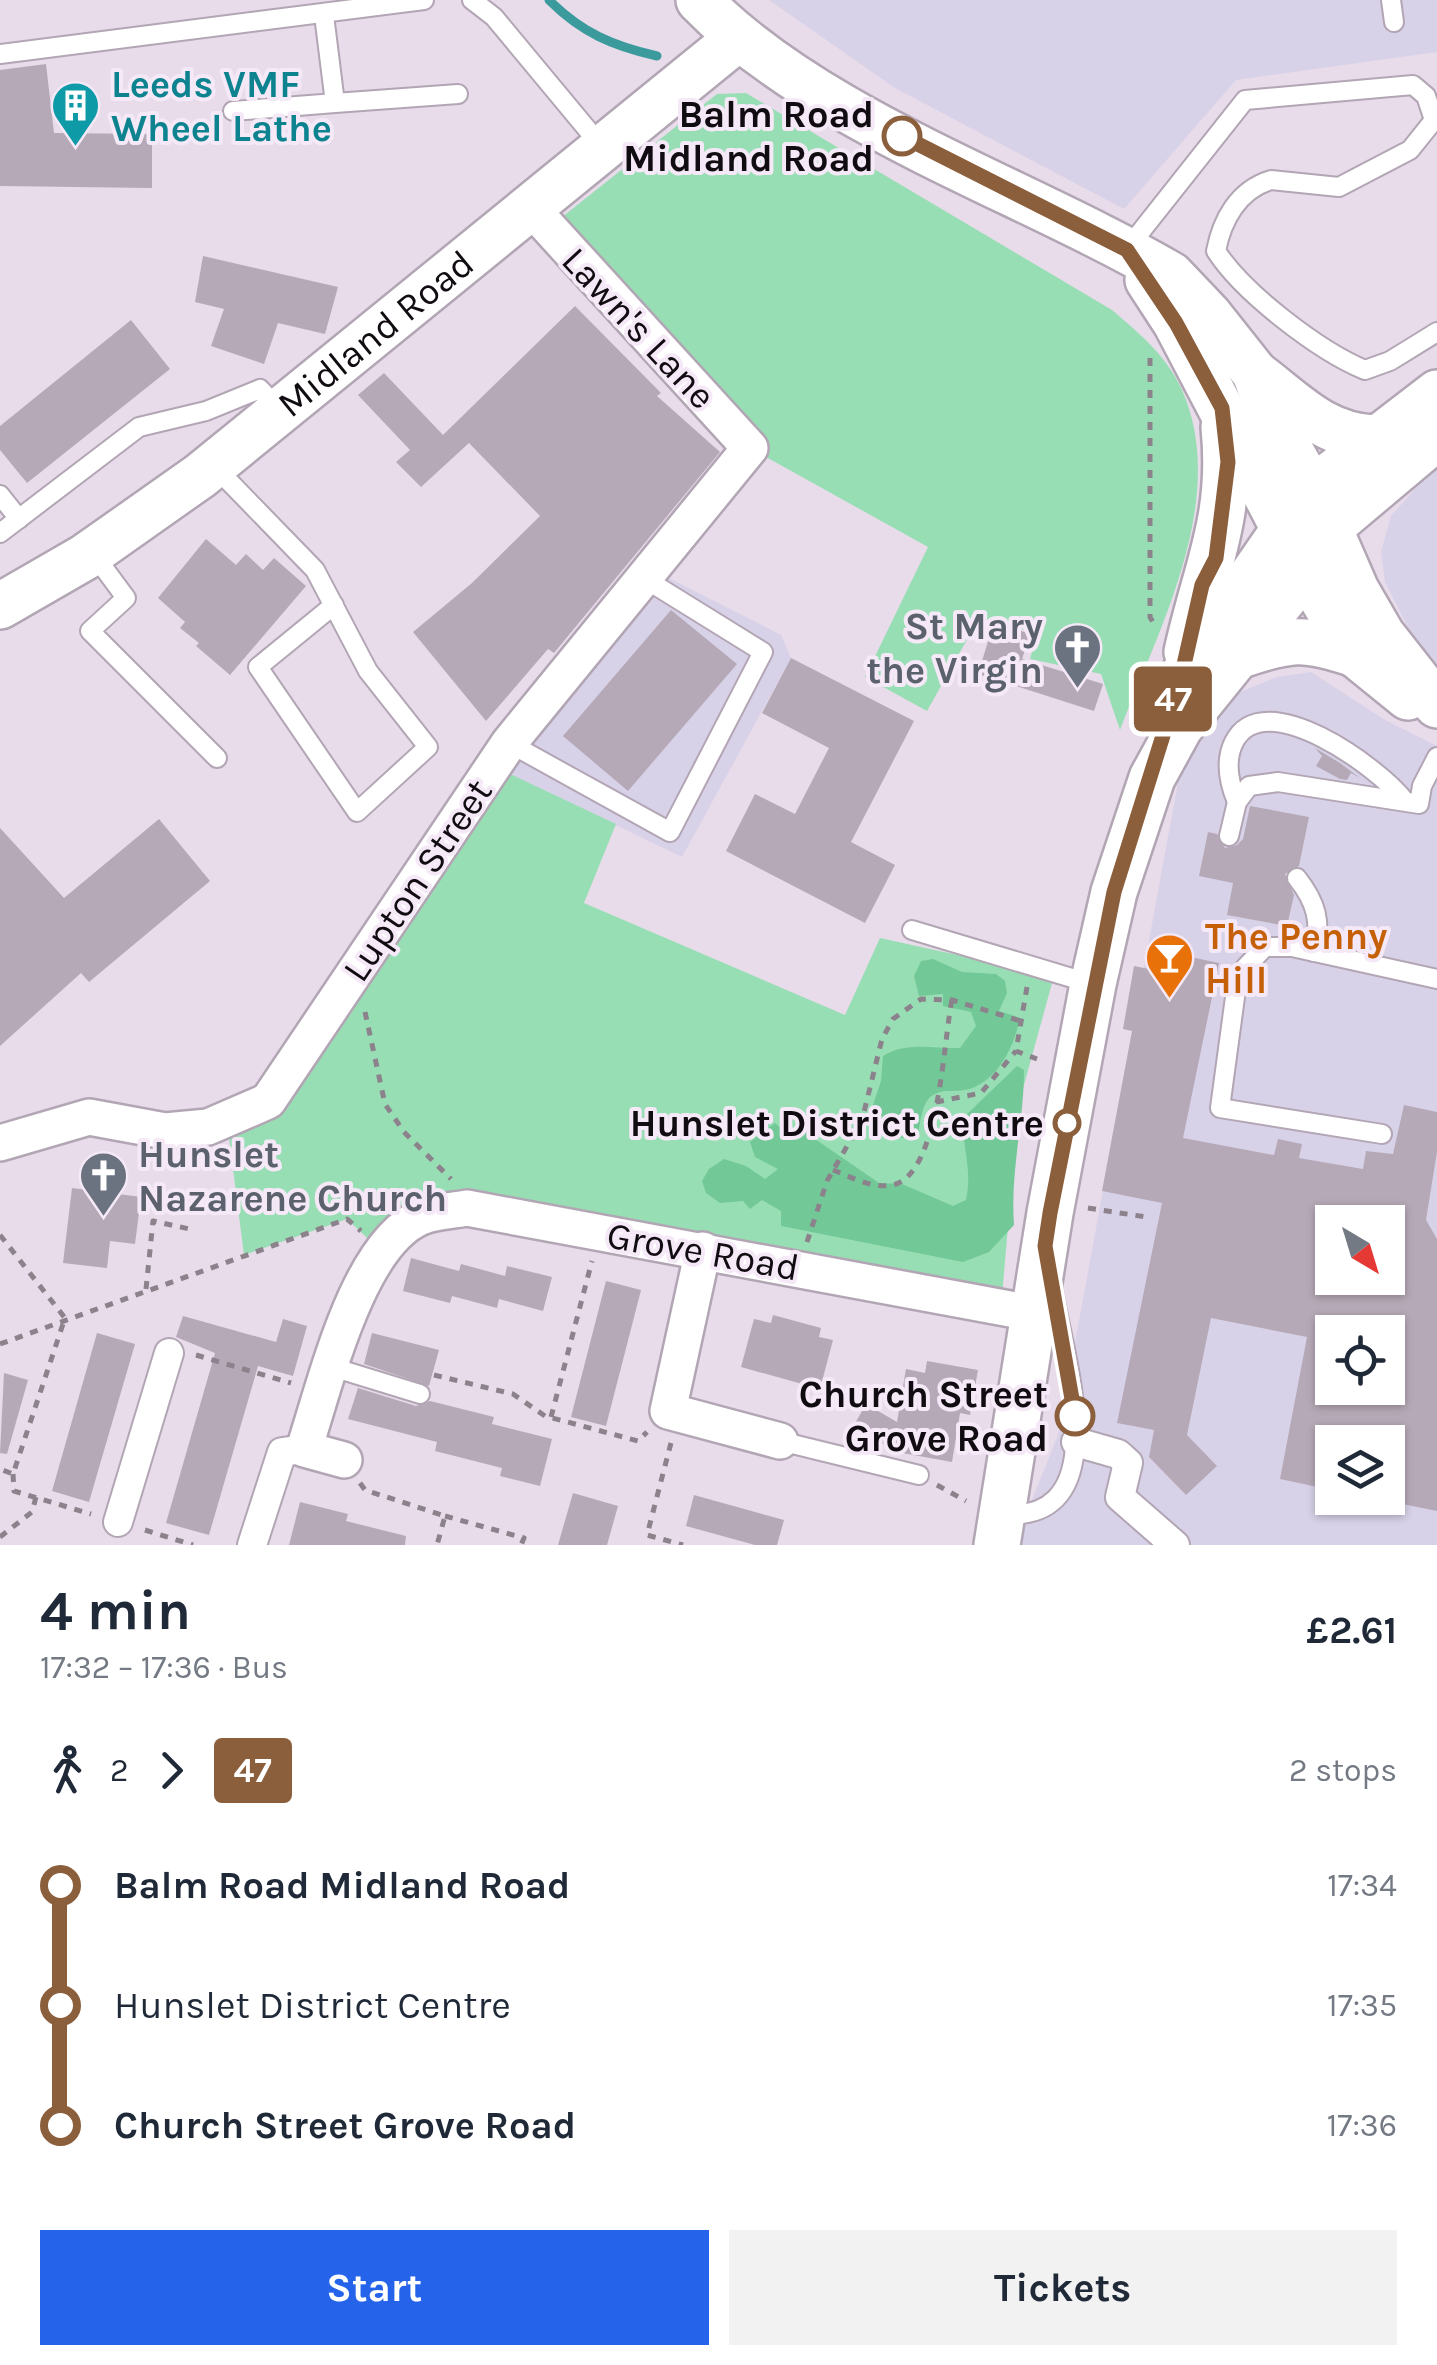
<!DOCTYPE html>
<meta charset="utf-8">
<style>
body{margin:0;font-family:Karla,sans-serif;background:#f2f2f3;color:#1f2937;height:100vh;display:flex;flex-direction:column;font-size:38px;white-space:nowrap}
*{box-sizing:border-box;margin:0}
p{font-size:32px;color:#747a83}
.icon{flex:none;width:55px;height:55px;fill:none;stroke:currentColor;stroke-width:2;stroke-linecap:round;stroke-linejoin:round}
.map{position:relative;height:1545px;overflow:hidden}
.side{display:flex;flex-direction:column;background:#fff;flex:1}
.side>*{flex:none}
.badge{padding:0 20px;border-radius:8px;font-size:35px;line-height:65px}
.needle{width:65px;rotate:142deg}
.fabs{position:absolute;left:1315px;top:1205px;display:grid;gap:20px}
.fabs a{display:grid;place-items:center;width:90px;height:90px;border-radius:0px;background:#fff;box-shadow:0 2px 8px #0004;font-size:50px}
.map>.badge{position:absolute;translate:-50% -50%;box-shadow:0 0 0 5px #fff}
.legs{display:flex;align-items:center;gap:15px;height:110px;padding:0 40px;font-size:32px}
.legs p{margin-inline-start:auto}
.head{display:flex;align-items:center;justify-content:space-between;height:170px;padding:0 40px}
h1{font-size:55px;font-weight:700;line-height:75px}
.primary-button{display:flex;gap:20px;margin-top:auto;padding:20px 40px}
.primary-button a{flex:1;height:115px;border-radius:0px;background:#2563eb;color:#fff;font-size:40px;font-weight:700;line-height:115px;text-align:center}
.primary-button a+a{background:#f2f2f3;color:#1f2937}
ul{padding:0 40px;list-style:none}
li{display:flex;align-items:center;gap:35px;height:120px;font-size:38px}
li i{display:grid;place-items:center;width:15px;height:100%;margin:0 12px;background:currentColor}
li i::after{content:'';width:25px;height:25px;margin:-12px;border:8px solid;border-radius:50%;background:#fff}
li p{margin-inline-start:auto}
li:first-child i{background:linear-gradient(#0000 50%,currentColor 0)}
li:last-child i{background:linear-gradient(currentColor 50%,#0000 0)}
.map>svg:first-child{display:block}
.commercial{fill:#d8d2e8;fill-rule:evenodd}
.green{fill:#98deb4}
.forest{fill:#72c897}
.lines{fill:none;stroke-linecap:round;stroke-linejoin:round}
.stream{stroke:#3b9b9c;stroke-width:9}
.building{fill:#b6a9b7;fill-rule:evenodd}
.service-casing{stroke:#b2a5b4;stroke-width:22}
.pedestrian-casing{stroke:#b2a5b4;stroke-width:32}
.minor-casing{stroke:#b2a5b4;stroke-width:40}
.tertiary-casing{stroke:#b2a5b4;stroke-width:50}
.path{stroke:#8b828c;stroke-width:5;stroke-dasharray:8 8;stroke-linecap:butt}
.service{stroke:#fff;stroke-width:18}
.pedestrian{stroke:#fff;stroke-width:28}
.minor{stroke:#fff;stroke-width:35}
.tertiary{stroke:#fff;stroke-width:45}
.line-1-casing{stroke:#fff;stroke-width:22}
.line-1{stroke:#8b5e3c;stroke-width:15}
.stop-1-dot{fill:#fff;stroke:#8b5e3c;stroke-width:5}
.labels{text-anchor:middle;stroke-width:8;stroke-linejoin:round;paint-order:stroke}
.culture-label{font-size:38px;font-weight:bold;fill:#0d838f;stroke:#f5e8f7;text-anchor:start}
.stop-label{font-size:38px;font-weight:bold;fill:#110c11;stroke:#f5e8f7;text-anchor:end}
.street-label{font-size:38px;fill:#110c11;stroke:#f5e8f7}
.worship-label{font-size:38px;font-weight:bold;fill:#5b616d;stroke:#f5e8f7;text-anchor:end}
.food-label{font-size:38px;font-weight:bold;fill:#c56008;stroke:#f5e8f7;text-anchor:start}
</style>
<div class="map">
<svg width="1437" height="1545" viewBox="0 0 1437 1545">
<rect width="100%" height="100%" fill="#e8dbea"/>
<!-- commercial -->
<g class="commercial">
<polygon points="769,0 1437,0 1437,52 1236,80 1124,209 895,88"/>
<polygon points="1437,464 1437,664 1417,645 1385,582 1381,552 1391,516"/>
<polygon points="649,568 781,635 791,658 682,857 493,766"/>
<path d="M1311 672 1385 720 1437 746V1545H1014L1058 1435 1182 761 1208 719 1240 692 1277 677ZM1332 1222H1388V1278H1332ZM1332 1332H1388V1388H1332ZM1332 1442H1388V1498H1332Z"/>
</g>
<!-- green -->
<g class="green">
<path d="M746 93 1112 310C1139 333 1167 356 1182 390 1230 499 1158 630 1120 730L1101 674 1030 659 1037 633 979 618 927 711 865 677 928 547 750 448 547 229 717 94Z"/>
<polygon points="493,766 616,824 584,903 845,1015 880,938 1054,976 1008,1143 1010,1204 1001,1307 467,1208 381,1251 347,1219 244,1255 227,1122 268,1101"/>
</g>
<!-- forest -->
<g class="forest">
<path d="M933 959 962 972 996 974 1005 981 1007 993 999 1011 1020 1018C1014 1047 997 1083 965 1090 955 1092 941 1089 933 1095 921 1102 920 1126 917 1139 900 1140 879 1133 868 1120L881 1081 883 1056C906 1041 935 1049 960 1048L976 1026 971 1012 943 1006V994L919 996 914 976 921 961Z"/>
<path d="M1017 1066 1024 1070C1024 1122 1010 1172 1014 1225L989 1252 963 1262 781 1226V1211L762 1200 750 1209 743 1201 720 1203 706 1193 702 1181 709 1169 724 1159 746 1166 765 1179 778 1169 755 1157 750 1142 775 1123 784 1131 802 1130 879 1183 902 1184 953 1206 966 1200C973 1166 961 1148 964 1117Z"/>
</g>
<g class="lines">
<!-- stream -->
<path class="stream" d="M549 0C582 33 613 46 657 56"/>
</g>
<!-- building -->
<g class="building">
<polygon points="46,64 54,133 152,134 152,188 0,186 0,70"/>
<polygon points="203,256 338,287 325,334 278,323 264,364 211,346 224,309 195,302"/>
<polygon points="575,306 661,393 657,396 720,452 554,653 548,649 486,721 413,632 472,583 540,516 469,443 421,487 396,462 410,450 358,395 384,373 443,435"/>
<polygon points="131,320 170,369 27,483 0,450 0,426"/>
<polygon points="206,539 236,565 246,554 263,570 274,558 306,586 230,675 196,646 199,643 180,628 185,622 158,598"/>
<polygon points="671,610 737,664 628,791 563,736"/>
<polygon points="994,622 1030,634 1022,659 1103,684 1094,711 978,674"/>
<polygon points="791,658 914,721 851,842 895,865 865,923 726,851 755,794 795,814 829,748 762,713"/>
<polygon points="1315,748 1340,763 1360,778 1351,773 1347,780 1340,779 1316,766 1322,756"/>
<polygon points="1250,806 1309,817 1299,866 1285,874 1294,895 1287,926 1227,915 1233,883 1199,876 1208,832 1217,834 1225,848 1237,845 1243,839"/>
<polygon points="159,819 210,881 89,982 81,973 0,1046 0,828 64,898"/>
<path d="M1158 950 1219 963 1183 1138 1274 1155 1278 1139 1302 1144 1299 1158 1363 1169 1366 1151 1393 1154 1404 1105 1437 1112V1152L1426 1220 1437 1239V1511L1388 1501V1442H1332V1490L1280 1479 1307 1337 1211 1318 1187 1435 1217 1466 1186 1495 1149 1457 1154 1430 1117 1423 1162 1203 1102 1191 1132 1031 1123 1029 1134 966 1154 970ZM1332 1222H1388V1278H1332ZM1332 1332H1388V1388H1332Z"/>
<polygon points="72,1188 141,1197 135,1244 110,1241 107,1268 63,1263"/>
<polygon points="411,1258 459,1271 461,1264 505,1276 507,1266 552,1277 543,1311 499,1299 497,1308 452,1296 450,1303 403,1291"/>
<polygon points="606,1281 641,1290 606,1426 571,1417"/>
<polygon points="773,1315 821,1328 819,1337 833,1340 820,1389 741,1367 754,1319 771,1323"/>
<polygon points="183,1316 276,1342 283,1319 307,1326 293,1376 258,1366 209,1535 166,1523 215,1353 176,1337"/>
<polygon points="97,1333 135,1344 89,1502 52,1491"/>
<polygon points="372,1333 439,1350 429,1386 364,1364"/>
<polygon points="927,1361 978,1370 970,1415 960,1413 952,1462 897,1452 853,1427 866,1404 897,1422 906,1369 925,1373"/>
<polygon points="4,1373 28,1380 7,1454 0,1453"/>
<polygon points="358,1388 416,1406 430,1401 494,1417 492,1424 552,1439 540,1486 500,1476 502,1468 435,1451 437,1442 348,1419"/>
<polygon points="573,1493 618,1506 607,1545 558,1545"/>
<polygon points="694,1495 784,1520 777,1545 755,1545 686,1526"/>
<polygon points="300,1502 348,1514 346,1521 406,1536 405,1545 289,1545"/>
</g>
<g class="lines">
<defs>
<g id="service">
<polyline points="472,0 494,17 602,147"/>
<polyline points="1391,0 1394,22"/>
<polyline points="324,15 335,103 458,94"/>
<polyline points="0,54 424,0"/>
<polyline points="233,111 335,103"/>
<path d="M1127 249 1245 100 1413 85 1426 96 1434 120 1410 150 1339 187 1271 180C1238 190 1222 220 1216 251 1243 293 1319 351 1365 370L1390 361 1437 332"/>
<polyline points="214,466 315,570 368,671 428,747 357,812 258,667 334,605"/>
<polyline points="0,495 19,519"/>
<polyline points="0,533 139,427 206,411 260,389 280,411"/>
<polyline points="92,552 126,598 90,631 217,758"/>
<polyline points="509,743 670,832 763,652 642,577"/>
<path d="M1237 802C1229 783 1224 762 1234 742 1264 683 1379 768 1404 800"/>
<polyline points="1229,836 1237,802 1249,786 1278,782 1419,804 1422,786 1437,757"/>
<path d="M1297 878C1316 902 1322 922 1314 952"/>
<polyline points="912,930 1092,984"/>
<polyline points="1382,1134 1220,1108 1238,975 1265,947 1292,947 1437,979"/>
<polyline points="332,1367 420,1394"/>
<polyline points="780,1441 919,1475"/>
<path d="M1002 1514C1119 1524 1064 1356 1053 1291"/>
</g>
<g id="pedestrian">
<polyline points="1076,1442 1118,1454 1128,1463 1120,1497 1175,1545"/>
<polyline points="118,1522 169,1353"/>
<polyline points="252,1545 282,1452 304,1449"/>
</g>
<g id="minor">
<polyline points="0,1143 89,1117 165,1131 208,1127 268,1101 509,743 750,448 530,207"/>
<polyline points="703,1250 668,1411 780,1441"/>
<path d="M344 1460 304 1449C325 1386 357 1244 421 1217 434 1211 452 1211 467 1208L1037 1314"/>
</g>
<g id="tertiary">
<path d="M699 0C816 121 1024 189 1171 275L1209 315 1255 373 1271 417 1312 489 1356 590 1382 635 1437 705"/>
<polyline points="1148,280 1176,323 1306,571 1355,654 1408,697"/>
<path d="M1256 374C1295 403 1323 436 1374 438"/>
<path id="s1" d="M0 606 85 557 200 476 737 39"/>
<path d="M1187 652C1206 566 1233 519 1224 427"/>
<path d="M1241 655C1291 638 1304 637 1355 654"/>
<polyline points="1171,704 1181,678 1312,489 1437,393"/>
<polyline points="997,1545 1050,1213 1093,984 1114,892 1152,778 1180,727 1306,571 1329,528 1437,437"/>
</g>
</defs>
<!-- service casing -->
<use href="#service" class="service-casing"/>
<!-- pedestrian casing -->
<use href="#pedestrian" class="pedestrian-casing"/>
<!-- minor casing -->
<use href="#minor" class="minor-casing"/>
<!-- tertiary casing -->
<use href="#tertiary" class="tertiary-casing"/>
<!-- path -->
<g class="path">
<polyline points="1150,358 1150,617 1155,626"/>
<polyline points="1027,987 1016,1051 1037,1059"/>
<polyline points="365,1012 385,1104 404,1132 451,1179"/>
<polyline points="936,1102 981,1093 1016,1051"/>
<path d="M833 1170C851 1177 872 1189 893 1185 940 1174 943 1041 952 1000"/>
<polyline points="1088,1208 1146,1217"/>
<polyline points="0,1235 65,1318 13,1474 0,1469"/>
<polyline points="807,1242 827,1181 862,1120 882,1039 893,1019 921,999 952,1000 1024,1022"/>
<polyline points="146,1289 153,1221 194,1230"/>
<polyline points="0,1344 347,1219 361,1231"/>
<polyline points="196,1355 291,1383"/>
<polyline points="434,1375 513,1394 545,1416 638,1441 647,1432"/>
<polyline points="551,1417 592,1261"/>
<polyline points="671,1443 647,1535 683,1545"/>
<polyline points="13,1474 14,1491 91,1514"/>
<polyline points="360,1483 365,1490 445,1516 437,1545"/>
<polyline points="937,1485 966,1501"/>
<polyline points="445,1516 524,1538 521,1545"/>
<polyline points="145,1530 193,1545"/>
<polyline points="0,1537 32,1512 36,1497"/>
</g>
<!-- service -->
<use href="#service" class="service"/>
<!-- pedestrian -->
<use href="#pedestrian" class="pedestrian"/>
<!-- minor -->
<use href="#minor" class="minor"/>
<!-- tertiary -->
<use href="#tertiary" class="tertiary"/>
</g>
<g class="lines">
<defs>
<polyline id="line-1" points="902,136 1127,250 1176,323 1222,408 1228,462 1216,558 1202,585 1181,678 1114,892 1050,1213 1045,1246 1075,1416"/>
</defs>
<!-- line-1 casing -->
<use href="#line-1" class="line-1-casing"/>
<!-- line-1 -->
<use href="#line-1" class="line-1"/>
</g>
<!-- icons -->
<defs>
<symbol id="building-pin" viewBox="-11 -11 22 30"><path d="M0 17L-7.5 6A9.5 9.5 0 1 1 7.5 6Z" fill="#0f9aa8" stroke="#f5e8f7"/><path d="M-4-6H4V6H1V3H-1V6H-4ZM-2.5-4.3h1.7v1.8h-1.7ZM.8-4.3h1.7v1.8H.8ZM-2.5-1h1.7V.8h-1.7ZM.8-1h1.7V.8H.8Z" fill="#fff"/></symbol>
<symbol id="church-pin" viewBox="-11 -11 22 30"><path d="M0 17L-7.5 6A9.5 9.5 0 1 1 7.5 6Z" fill="#6b7280" stroke="#f5e8f7"/><path d="M-1.2-6h2.4v3.5h3.3v2.4h-3.3V6h-2.4V-.1h-3.3v-2.4h3.3Z" fill="#fff"/></symbol>
<symbol id="bar-pin" viewBox="-11 -11 22 30"><path d="M0 17L-7.5 6A9.5 9.5 0 1 1 7.5 6Z" fill="#e8710a" stroke="#f5e8f7"/><path d="M-6-5H6L.8 .8V4.5H3.5V6h-7V4.5H-.8V.8Z" fill="#fff"/></symbol>
</defs>
<g fill-rule="evenodd">
<use href="#building-pin" x="48" y="78" width="55" height="75"/>
<use href="#church-pin" x="1050" y="620" width="55" height="75"/>
<use href="#bar-pin" x="1142" y="930" width="55" height="75"/>
<use href="#church-pin" x="76" y="1148" width="55" height="75"/>
</g>
<!-- markers -->
<g class="stop-1-dot">
<circle cx="902" cy="136" r="18"/>
<circle cx="1067" cy="1123" r="12"/>
<circle cx="1075" cy="1416" r="18"/>
</g>
<g class="labels">
<!-- culture labels -->
<g class="culture-label">
<text x="111" y="97">Leeds VMF<tspan x="111" dy="44">Wheel Lathe</tspan></text>
</g>
<!-- stop labels -->
<g class="stop-label">
<text x="874" y="127">Balm Road<tspan x="874" dy="44">Midland Road</tspan></text>
<text x="1044" y="1136">Hunslet District Centre</text>
<text x="1048" y="1407">Church Street<tspan x="1048" dy="44">Grove Road</tspan></text>
</g>
<!-- street labels -->
<g class="street-label">
<text transform="translate(639 328) rotate(47)" y="13">Lawn's Lane</text>
<text dy="13" stroke="none"><textPath href="#s1" startOffset="465">Midland Road</textPath></text>
<text transform="translate(417 880) rotate(-56)" y="13">Lupton Street</text>
<text transform="translate(703 1251) rotate(10)" y="13">Grove Road</text>
</g>
<!-- worship labels -->
<g class="worship-label">
<text x="1043" y="639">St Mary<tspan x="1043" dy="44">the Virgin</tspan></text>
<text x="138" y="1167" text-anchor="start">Hunslet<tspan x="138" dy="44">Nazarene Church</tspan></text>
</g>
<!-- food labels -->
<g class="food-label">
<text x="1205" y="949">The Penny<tspan x="1205" dy="44">Hill</tspan></text>
</g>
</g>
</svg>
<div class="fabs">
<a><svg class="needle" viewBox="-14 -14 28 28"><path d="M0-13l5 13h-10z" fill="#e53935"/><path d="M0 13l5-13h-10z" fill="#747a83"/></svg></a>
<a><svg class="icon" aria-label="locate" viewBox="0 0 24 24"><circle cx="12" cy="12" r="6"/><path d="M12 2v4M12 18v4M2 12h4M18 12h4"/></svg></a>
<a><svg class="icon" aria-label="layers" viewBox="0 0 24 24"><path d="M12 4l9 5-9 5-9-5zM3 14l9 5 9-5"/></svg></a>
</div>
<b class="badge" style="left:1173px;top:699px;background:#8b5e3c;color:#fff">47</b>
</div>
<section class="side">
<div class="head"><div><h1>4 min</h1><p>17:32 – 17:36 · Bus</p></div><b>£2.61</b></div>
<div class="legs"><svg class="icon" aria-label="walk" viewBox="0 0 24 24"><circle cx="13" cy="4" r="2"/><path d="M13 8l-2 6 4 7M11 14l-3 7M7 12l3-4h3l4 4"/></svg>2<svg class="icon" aria-label="forward" viewBox="0 0 24 24"><path d="M9 5l7 7-7 7"/></svg><b class="badge" style="background:#8b5e3c;color:#fff">47</b><p>2 stops</p></div>
<ul>
<li><i style="color:#8b5e3c"></i><b>Balm Road Midland Road</b><p>17:34</p></li>
<li><i style="color:#8b5e3c"></i><span>Hunslet District Centre</span><p>17:35</p></li>
<li><i style="color:#8b5e3c"></i><b>Church Street Grove Road</b><p>17:36</p></li>
</ul>
<div class="primary-button"><a>Start</a><a>Tickets</a></div>
</section>
